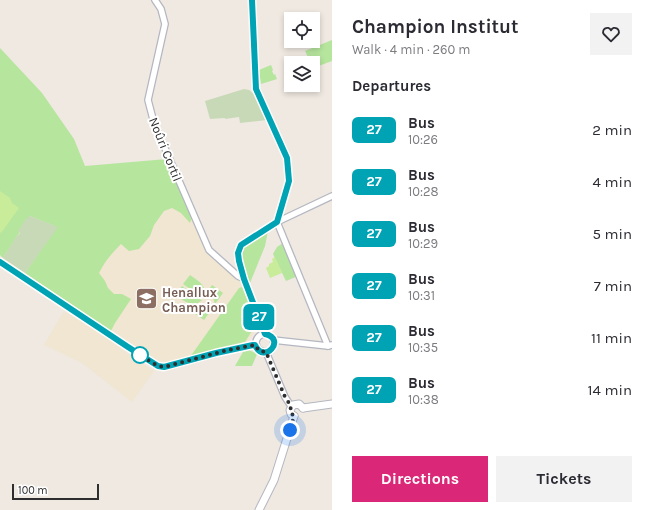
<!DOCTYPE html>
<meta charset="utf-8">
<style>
body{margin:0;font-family:Karla,sans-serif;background:#f2f2f3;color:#2b2b33;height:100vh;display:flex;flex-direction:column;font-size:15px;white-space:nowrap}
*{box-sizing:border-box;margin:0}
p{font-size:13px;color:#7c7c81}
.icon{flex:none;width:22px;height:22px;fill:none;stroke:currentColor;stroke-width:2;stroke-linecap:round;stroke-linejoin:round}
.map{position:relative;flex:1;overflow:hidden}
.panel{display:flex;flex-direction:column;background:#fff;width:320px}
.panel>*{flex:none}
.badge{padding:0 8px;border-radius:6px;font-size:14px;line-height:26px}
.buttons{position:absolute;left:284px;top:12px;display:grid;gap:8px}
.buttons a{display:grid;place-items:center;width:36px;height:36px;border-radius:0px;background:#fff;box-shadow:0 2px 6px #0003;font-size:20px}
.scale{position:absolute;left:12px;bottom:10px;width:87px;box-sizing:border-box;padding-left:4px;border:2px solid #2e2e2e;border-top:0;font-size:11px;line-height:14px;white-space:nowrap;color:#2e2e2e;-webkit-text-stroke:3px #fff;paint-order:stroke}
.you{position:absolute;width:20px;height:20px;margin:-10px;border:3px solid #fff;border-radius:50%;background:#1a73e8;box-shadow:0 0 0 6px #1a73e833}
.map>.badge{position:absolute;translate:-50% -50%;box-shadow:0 0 0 2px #fff}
h2{padding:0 20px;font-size:15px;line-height:36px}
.round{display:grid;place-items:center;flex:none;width:42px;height:42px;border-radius:0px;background:#f2f2f3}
.overview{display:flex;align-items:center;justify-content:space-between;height:68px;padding:0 20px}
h1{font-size:19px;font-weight:700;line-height:30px}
.cta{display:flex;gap:8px;margin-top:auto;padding:8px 20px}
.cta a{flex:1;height:46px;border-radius:0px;background:#db2777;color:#fff;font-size:16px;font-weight:700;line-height:46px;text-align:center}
.cta a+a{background:#f2f2f3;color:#2b2b33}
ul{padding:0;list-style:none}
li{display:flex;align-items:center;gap:12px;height:52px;padding:0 20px}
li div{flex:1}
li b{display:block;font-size:15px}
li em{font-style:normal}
li .badge{min-width:44px;font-weight:700;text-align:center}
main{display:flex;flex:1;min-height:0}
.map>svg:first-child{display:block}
.education{fill:#f0e6d1}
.green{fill:#b6e59e}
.cemetery{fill:#c8d9b8}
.pitch{fill:#c9ec9a}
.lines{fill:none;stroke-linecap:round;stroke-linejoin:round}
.minor-casing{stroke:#b4b7c1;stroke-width:8}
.tertiary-casing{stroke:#b4b7c1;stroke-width:9}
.minor{stroke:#fff;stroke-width:5.5}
.tertiary{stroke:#fff;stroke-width:7}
.line-casing{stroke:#fff;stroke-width:9}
.line{stroke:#00a3b4;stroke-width:6}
.walk{stroke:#2e2e2e;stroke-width:4;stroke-dasharray:0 7.2}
.stop-dot{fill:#fff;stroke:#00a3b4;stroke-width:2}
.labels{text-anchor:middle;stroke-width:4;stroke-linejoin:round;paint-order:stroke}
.street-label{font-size:13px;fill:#2e2e2e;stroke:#fff}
.education-label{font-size:13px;font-weight:bold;fill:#785e54;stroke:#fff;text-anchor:start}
</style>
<main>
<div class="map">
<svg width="332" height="510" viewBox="0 0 332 510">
<rect width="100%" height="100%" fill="#efe9e1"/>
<!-- education -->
<g class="education">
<polygon points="71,170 174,177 207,250 240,279 260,324 246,344 164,365 160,365 3,261 2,258 20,224"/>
<polygon points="64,311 112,341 124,351 154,371 132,402 82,363 44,345"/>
</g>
<!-- green -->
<g class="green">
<polygon points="332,40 332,61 313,68 313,63 311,63 305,51"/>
<path d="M0 48 42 93 74 139 85 166 167 159 192 217 190 223 181 213 172 208 164 211 154 225 150 236 139 249 129 251 121 244C112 253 105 261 99 273L105 281 108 288 114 294H122L131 299 115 323 111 331 25 273 57 227 30 216 3 258 0 255Z"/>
<polygon points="271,65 273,70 272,71 274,75 275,74 277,79 261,84 259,70"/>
<polygon points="268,231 265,246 250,283 247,282 240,253 243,246"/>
<polygon points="283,243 298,276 286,281 273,254 277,247"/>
<path d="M190 275C198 281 209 286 203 298L183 284Z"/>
<polygon points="212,285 223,293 215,304 210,288"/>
<path d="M182 286 201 300H202C193 309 183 300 175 295Z"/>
<polygon points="242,287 257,323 245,342 190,357 239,288"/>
<polygon points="193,308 212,309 204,320 191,311"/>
<polygon points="249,350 257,354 252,366 235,366 243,352"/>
</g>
<!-- cemetery -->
<g class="cemetery">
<polygon points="244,89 249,90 254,94 267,120 240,123 239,117 225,119 225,118 210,119 205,101"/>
<polygon points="30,216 58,227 25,273 3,258 16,237 20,233 18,231 25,220"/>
</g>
<!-- pitch -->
<g class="pitch">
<polygon points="0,191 10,198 12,203 19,208 1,233 0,232"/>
<polygon points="275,257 282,273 270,278 266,268 269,266 269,264 273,262 272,259"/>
</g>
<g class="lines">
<defs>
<g id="minor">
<polyline points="155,0 161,9 165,24 148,100 154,123 209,250 238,276 244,279"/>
<polyline points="252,0 256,89 287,158 289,181 277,222"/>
<polyline points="277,222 328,346"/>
<polyline points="0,262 128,347 158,366 164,367 228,350 255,345"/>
<circle cx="265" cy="343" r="9"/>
<polyline points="265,334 244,279 239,261 239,253 241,245 277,222 332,196"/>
<polyline points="273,340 328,346 332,345"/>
<polyline points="266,352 285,397 291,406"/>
</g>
<g id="tertiary">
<polyline points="303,408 332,404"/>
<polyline points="294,416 291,414 290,410 293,405 299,404 303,408"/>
<polyline points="259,510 274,480 294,416"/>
</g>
</defs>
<!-- minor casing -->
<use href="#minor" class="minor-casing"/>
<!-- tertiary casing -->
<use href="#tertiary" class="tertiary-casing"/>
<!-- minor -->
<use href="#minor" class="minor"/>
<!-- tertiary -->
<use href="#tertiary" class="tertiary"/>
</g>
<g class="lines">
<defs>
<path id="line" d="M0 262 128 347 158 366 164 367 216 353 253 345H255C264 365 287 339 265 334L244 279 239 261 238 253 241 245 277 222 289 181 287 158 256 89 252 0"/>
</defs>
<!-- line casing -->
<use href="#line" class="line-casing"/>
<!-- line -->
<use href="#line" class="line"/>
<!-- walk -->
<polyline class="walk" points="140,355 138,354 158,366 164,367 228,350 255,345 259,351 266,352 285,397 291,406 290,412 294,416 290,430"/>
</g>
<!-- icons -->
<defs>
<symbol id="university-square" viewBox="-11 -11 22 22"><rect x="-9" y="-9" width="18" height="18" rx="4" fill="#8d6e63" stroke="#fff"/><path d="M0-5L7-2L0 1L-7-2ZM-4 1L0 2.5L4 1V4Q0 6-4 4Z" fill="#fff"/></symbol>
</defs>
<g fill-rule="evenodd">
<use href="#university-square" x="134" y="286" width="25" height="25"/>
</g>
<!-- markers -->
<circle class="stop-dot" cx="140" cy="355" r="8"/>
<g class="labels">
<!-- street labels -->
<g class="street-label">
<text transform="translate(166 149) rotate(68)" y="5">Noûri Cortil</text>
</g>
<!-- education labels -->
<g class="education-label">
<text x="162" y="297">Henallux<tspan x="162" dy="15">Champion</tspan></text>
</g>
</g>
</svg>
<div class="buttons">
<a><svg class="icon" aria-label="locate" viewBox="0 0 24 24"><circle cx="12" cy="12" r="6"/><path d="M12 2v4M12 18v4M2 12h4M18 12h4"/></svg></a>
<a><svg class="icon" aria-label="layers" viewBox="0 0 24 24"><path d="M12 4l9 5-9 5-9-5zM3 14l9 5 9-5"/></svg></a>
</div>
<div class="scale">100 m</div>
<div class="you" style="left:290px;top:430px"></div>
<b class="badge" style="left:259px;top:317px;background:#00a3b4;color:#fff">27</b>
</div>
<section class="panel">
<div class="overview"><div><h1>Champion Institut</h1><p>Walk · 4 min · 260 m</p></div><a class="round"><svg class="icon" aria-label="heart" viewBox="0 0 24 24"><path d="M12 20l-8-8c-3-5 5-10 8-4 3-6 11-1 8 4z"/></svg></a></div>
<h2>Departures</h2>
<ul>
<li><span class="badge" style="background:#00a3b4;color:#fff">27</span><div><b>Bus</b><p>10:26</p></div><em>2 min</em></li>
<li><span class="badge" style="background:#00a3b4;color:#fff">27</span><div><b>Bus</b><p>10:28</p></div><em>4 min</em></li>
<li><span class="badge" style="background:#00a3b4;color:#fff">27</span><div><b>Bus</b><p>10:29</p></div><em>5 min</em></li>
<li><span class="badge" style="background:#00a3b4;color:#fff">27</span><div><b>Bus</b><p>10:31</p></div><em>7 min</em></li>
<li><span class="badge" style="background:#00a3b4;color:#fff">27</span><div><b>Bus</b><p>10:35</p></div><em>11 min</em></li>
<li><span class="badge" style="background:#00a3b4;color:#fff">27</span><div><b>Bus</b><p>10:38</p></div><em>14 min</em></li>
</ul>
<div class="cta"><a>Directions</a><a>Tickets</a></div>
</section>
</main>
